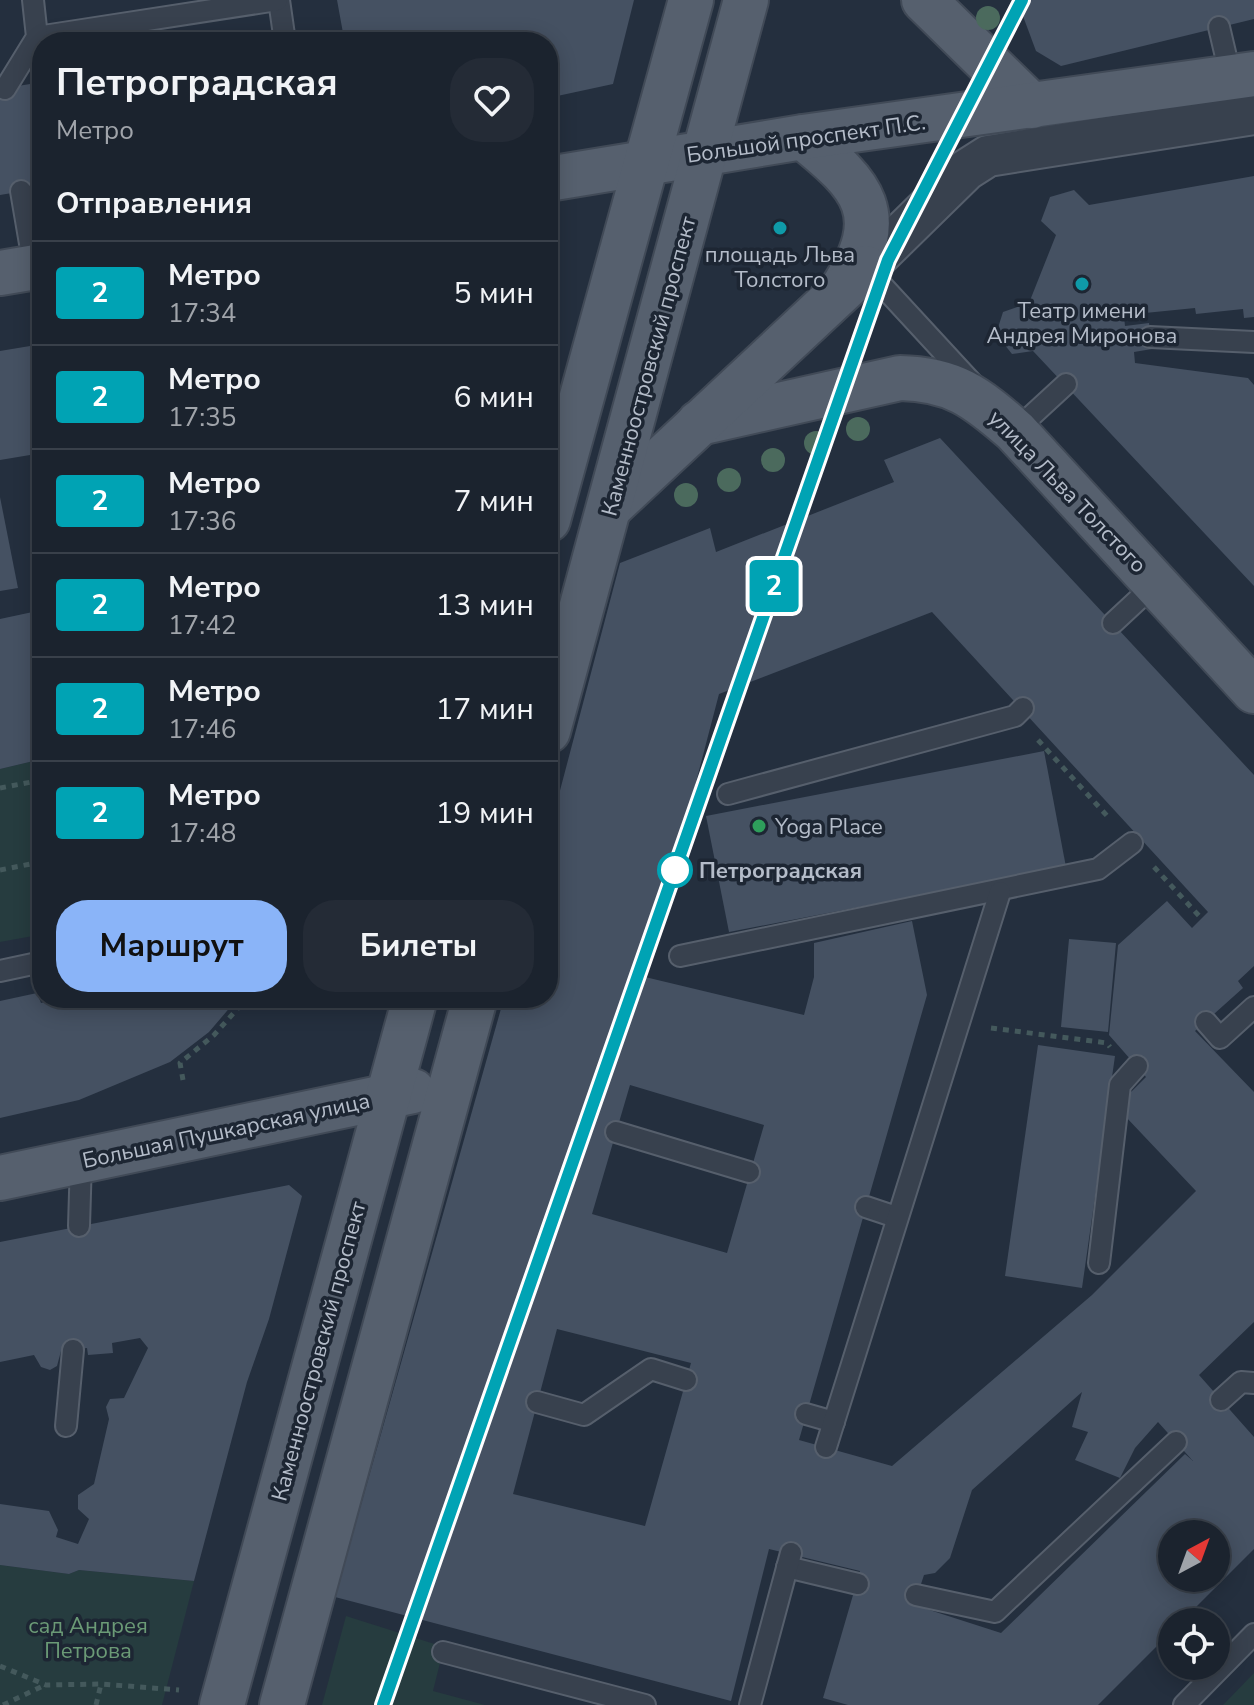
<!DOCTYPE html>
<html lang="ru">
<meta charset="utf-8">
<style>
body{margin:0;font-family:"Nunito Sans",sans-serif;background:#242b36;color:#f1f3f6;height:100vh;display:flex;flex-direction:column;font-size:30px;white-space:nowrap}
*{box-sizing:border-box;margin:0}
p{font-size:26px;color:#a0a4aa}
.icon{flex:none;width:44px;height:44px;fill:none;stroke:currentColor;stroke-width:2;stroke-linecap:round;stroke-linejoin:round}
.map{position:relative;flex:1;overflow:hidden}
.drawer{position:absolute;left:32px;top:32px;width:526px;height:976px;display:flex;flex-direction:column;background:#1b232e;border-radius:32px;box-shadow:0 4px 20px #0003,0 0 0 2px #39404a}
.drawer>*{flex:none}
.badge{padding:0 16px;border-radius:6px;font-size:28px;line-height:52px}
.needle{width:52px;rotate:41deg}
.fabs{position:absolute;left:1158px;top:1520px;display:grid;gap:16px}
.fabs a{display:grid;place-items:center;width:72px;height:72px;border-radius:50%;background:#1b232e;box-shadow:0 4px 20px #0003,0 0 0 2px #39404a;font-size:40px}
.map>.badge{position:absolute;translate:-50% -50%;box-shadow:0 0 0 4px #fff}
h2{padding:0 24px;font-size:30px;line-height:72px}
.round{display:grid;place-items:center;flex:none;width:84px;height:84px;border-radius:32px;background:#242b36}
.summary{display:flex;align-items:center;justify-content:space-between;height:136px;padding:0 24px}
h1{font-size:38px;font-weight:700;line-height:60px}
.button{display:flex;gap:16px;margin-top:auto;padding:16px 24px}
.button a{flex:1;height:92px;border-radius:32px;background:#8ab4f8;color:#111;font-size:32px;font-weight:700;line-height:92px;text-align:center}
.button a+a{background:#242b36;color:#f1f3f6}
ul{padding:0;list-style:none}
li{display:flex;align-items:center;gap:24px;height:104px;padding:0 24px;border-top:2px solid #39404a}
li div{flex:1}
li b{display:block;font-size:30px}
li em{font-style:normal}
li .badge{min-width:88px;font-weight:700;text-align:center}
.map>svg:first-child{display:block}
.green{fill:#263c3f}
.building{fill:#455162;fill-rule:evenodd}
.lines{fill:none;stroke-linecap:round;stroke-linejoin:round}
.lane-casing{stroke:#565f6c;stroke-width:24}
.street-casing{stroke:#565f6c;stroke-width:44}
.primary-casing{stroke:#414a57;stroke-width:48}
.path{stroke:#44595c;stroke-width:5;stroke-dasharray:6 6;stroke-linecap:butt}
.lane{stroke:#38414e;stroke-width:20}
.street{stroke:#38414e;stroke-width:40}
.primary{stroke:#56606e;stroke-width:44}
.tree{fill:#4b6a5d}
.line-casing{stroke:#fff;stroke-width:18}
.line{stroke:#00a3b4;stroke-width:12}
.culture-dot{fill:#0f9aa8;stroke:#1d2633;stroke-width:3}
.leisure-dot{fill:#2e9e5b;stroke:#1d2633;stroke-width:3}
.stop-dot{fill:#fff;stroke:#00a3b4;stroke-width:4}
.labels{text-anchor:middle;stroke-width:7;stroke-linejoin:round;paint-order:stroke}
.street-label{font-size:22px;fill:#b4bcc9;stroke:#1d2633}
.poi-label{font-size:22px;fill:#b4bcc9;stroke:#1d2633}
.stop-label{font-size:22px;font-weight:bold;fill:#b4bcc9;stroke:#1d2633;text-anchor:start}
.park-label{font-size:22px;fill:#6b9a76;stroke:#1d2633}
</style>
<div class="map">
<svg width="1254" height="1705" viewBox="0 0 1254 1705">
<rect width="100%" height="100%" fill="#242f3e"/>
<!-- green -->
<g class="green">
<polygon points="42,759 42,929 33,936 0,942 0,769"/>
<polygon points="0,1565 69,1574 79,1570 194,1581 162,1705 0,1705"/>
<polygon points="346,1616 444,1647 433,1691 485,1705 322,1705"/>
<polygon points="1254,1673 1254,1705 1223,1705"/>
</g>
<!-- building -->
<g class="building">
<polygon points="337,0 634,0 613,84 548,98 548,42 299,42 343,33"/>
<polygon points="1017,0 1254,0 1254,19 1061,66 1036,51"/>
<polygon points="42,82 42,188 0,195 0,89"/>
<polygon points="1254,176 1254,317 1244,318 1243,309 1196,314 1195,308 1145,313 1145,305 1123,307 1125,326 1149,323 1152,349 1134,352 1135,363 1248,378 1254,385 1254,586 1033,351 1012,354 996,334 1003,312 1029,303 1056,235 1041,221 1050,197 1074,190 1089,205"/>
<polygon points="555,256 549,284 548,284 548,257"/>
<polygon points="42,344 42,453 0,460 0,351"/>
<path d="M940 438 1254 775V966L1238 981 1243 988 1195 1031 1254 1092V1322L1199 1375 1254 1437V1549L1181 1622H1172V1631L1098 1705H848L823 1698 860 1571 769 1549 731 1701 335 1597 504 998H548V836L620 563 710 528 716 552 894 482 884 460ZM932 612 1208 912 1192 928 1167 901 1118 945 1109 1035 1146 1077 1124 1099 1125 1116 1196 1191 1092 1295 892 1466 799 1440 927 995 912 921 814 943V977L804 1015 645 977 719 694ZM630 1085 764 1125 727 1253 592 1214ZM557 1329 691 1363 645 1526 513 1494ZM1082 1392 1072 1427 1088 1432 1075 1460 1120 1478 1135 1448 1158 1422 1193 1461 1185 1454 1001 1633 914 1605 924 1575 935 1573 950 1558 972 1490ZM1172 1534H1216V1578H1172Z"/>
<polygon points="0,497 18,588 0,591"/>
<polygon points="42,610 42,759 0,769 0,619"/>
<polygon points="1044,751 1066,867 729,932 706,816"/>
<polygon points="1069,939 1116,943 1108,1032 1061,1027"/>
<polygon points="37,993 41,1003 59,998 238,998 209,1032 170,1062 79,1100 0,1118 0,1001"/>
<polygon points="1038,1045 1115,1056 1082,1288 1005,1276"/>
<polygon points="289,1185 302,1196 269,1319 247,1382 194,1581 79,1570 69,1574 0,1565 0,1504 49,1511 58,1530 56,1537 78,1544 89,1519 78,1509 78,1495 94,1484 109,1419 106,1407 110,1399 124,1398 148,1348 140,1338 112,1343 113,1353 88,1355 87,1348 61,1351 57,1366 50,1370 41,1367 34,1355 0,1362 0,1242"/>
</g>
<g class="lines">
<defs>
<g id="lane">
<polyline points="279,0 285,42"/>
<polyline points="1219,27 1231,78"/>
<polyline points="37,37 277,0"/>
<polyline points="5,89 37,37 33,0"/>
<polyline points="21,191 34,267"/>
<polyline points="866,268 973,384"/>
<polyline points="1150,337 1254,342"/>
<polyline points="1013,428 1015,431 1066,384"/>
<polyline points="1113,623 1156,583"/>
<polyline points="728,794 1015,716 1023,708"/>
<polyline points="680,956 1098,869 1132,843"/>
<polyline points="0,971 42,962"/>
<polyline points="1206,1022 1220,1038 1254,1007"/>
<polyline points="616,1132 749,1172"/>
<polyline points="866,1207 896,1217"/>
<polyline points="79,1226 81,1160"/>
<polyline points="1099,1263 1120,1085 1137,1066"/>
<polyline points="1221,1400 1241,1382 1254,1383"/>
<polyline points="537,1402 584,1415 651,1369 686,1380"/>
<polyline points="806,1414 834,1422"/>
<polyline points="66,1426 73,1350"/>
<polyline points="826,1447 1000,892"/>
<polyline points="787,1567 858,1584"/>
<polyline points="916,1595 995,1612 1176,1442"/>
<polyline points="443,1652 645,1705"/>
<polyline points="750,1705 791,1553"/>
<polyline points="1184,1705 1254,1634"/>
</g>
<polyline id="street" points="866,268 966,170 988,156 1254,114"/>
<g id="primary">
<polyline points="924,0 1032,106"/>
<path d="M803 137C864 186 890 214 842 289"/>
<polyline points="548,179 803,137 1254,74"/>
<polyline points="0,273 42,266"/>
<path d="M699 423 900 378C953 379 976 397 1015 431L1254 691"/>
<polyline points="610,507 866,268"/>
<polyline points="548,520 691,0"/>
<polyline points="548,731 746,0"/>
<polyline points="0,1178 413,1091"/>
<polyline points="222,1705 415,998"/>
<polyline points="282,1705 475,998"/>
</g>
</defs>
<!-- lane casing -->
<use href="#lane" class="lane-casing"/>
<!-- street casing -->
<use href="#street" class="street-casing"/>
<!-- primary casing -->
<use href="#primary" class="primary-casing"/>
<!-- path -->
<g class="path">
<polyline points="1038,740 1109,818"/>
<polyline points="0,788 42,780"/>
<polyline points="1154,867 1201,918"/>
<polyline points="0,870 36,863 42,852"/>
<polyline points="991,1028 1107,1043 1110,1047"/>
<polyline points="183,1080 180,1063 214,1035 247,998"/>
<polyline points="0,1666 46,1685 101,1684 179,1690"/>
<polyline points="3,1705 45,1685"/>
<polyline points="96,1705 101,1684"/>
</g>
<!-- lane -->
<use href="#lane" class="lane"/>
<!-- street -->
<use href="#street" class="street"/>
<!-- primary -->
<use href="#primary" class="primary"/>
</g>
<!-- trees -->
<g class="tree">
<circle cx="988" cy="18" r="12"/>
<circle cx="858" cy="429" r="12"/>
<circle cx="816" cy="443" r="12"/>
<circle cx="773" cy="460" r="12"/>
<circle cx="729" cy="480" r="12"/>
<circle cx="686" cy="495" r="12"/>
</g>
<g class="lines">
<defs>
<polyline id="line" points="383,1705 888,260 1022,0"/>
</defs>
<!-- line casing -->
<use href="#line" class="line-casing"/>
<!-- line -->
<use href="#line" class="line"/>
</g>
<!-- markers -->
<g class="culture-dot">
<circle cx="780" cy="228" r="8"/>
<circle cx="1082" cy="284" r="8"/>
</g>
<circle class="leisure-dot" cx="759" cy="826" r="8"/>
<circle class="stop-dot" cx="675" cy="870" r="16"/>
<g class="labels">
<!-- street labels -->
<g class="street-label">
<text transform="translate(806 138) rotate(-8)" y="8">Большой проспект П.С.</text>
<text transform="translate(648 366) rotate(-75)" y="8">Каменноостровский проспект</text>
<text transform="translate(1068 491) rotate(46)" y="8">улица Льва Толстого</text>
<text transform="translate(226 1130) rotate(-12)" y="8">Большая Пушкарская улица</text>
<text transform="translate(318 1351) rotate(-75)" y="8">Каменноостровский проспект</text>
</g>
<!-- poi labels -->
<g class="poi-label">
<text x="780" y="262">площадь Льва<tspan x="780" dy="25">Толстого</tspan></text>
<text x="1082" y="318">Театр имени<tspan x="1082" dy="25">Андрея Миронова</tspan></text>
<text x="775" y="834" text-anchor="start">Yoga Place</text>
</g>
<!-- stop labels -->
<g class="stop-label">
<text x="699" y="878">Петроградская</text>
</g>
<!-- park labels -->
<g class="park-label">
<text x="88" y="1633">сад Андрея<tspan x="88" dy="25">Петрова</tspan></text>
</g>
</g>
</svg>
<div class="fabs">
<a><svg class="needle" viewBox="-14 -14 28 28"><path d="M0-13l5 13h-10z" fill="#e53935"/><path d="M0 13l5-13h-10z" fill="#a0a4aa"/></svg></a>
<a><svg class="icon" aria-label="locate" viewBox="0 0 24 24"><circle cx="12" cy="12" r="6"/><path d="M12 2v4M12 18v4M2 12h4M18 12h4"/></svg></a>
</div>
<b class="badge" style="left:774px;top:586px;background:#00a3b4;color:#fff">2</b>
<section class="drawer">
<div class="summary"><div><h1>Петроградская</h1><p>Метро</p></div><a class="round"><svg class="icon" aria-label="heart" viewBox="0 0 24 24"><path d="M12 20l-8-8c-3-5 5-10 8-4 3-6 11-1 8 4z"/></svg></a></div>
<h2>Отправления</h2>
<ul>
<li><span class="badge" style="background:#00a3b4;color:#fff">2</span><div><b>Метро</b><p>17:34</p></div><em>5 мин</em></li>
<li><span class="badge" style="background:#00a3b4;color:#fff">2</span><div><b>Метро</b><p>17:35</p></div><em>6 мин</em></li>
<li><span class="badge" style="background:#00a3b4;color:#fff">2</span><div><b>Метро</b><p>17:36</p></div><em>7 мин</em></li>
<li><span class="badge" style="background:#00a3b4;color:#fff">2</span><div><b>Метро</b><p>17:42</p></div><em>13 мин</em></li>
<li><span class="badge" style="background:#00a3b4;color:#fff">2</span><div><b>Метро</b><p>17:46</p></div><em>17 мин</em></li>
<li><span class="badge" style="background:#00a3b4;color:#fff">2</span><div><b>Метро</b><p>17:48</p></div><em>19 мин</em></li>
</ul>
<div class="button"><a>Маршрут</a><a>Билеты</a></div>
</section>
</div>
